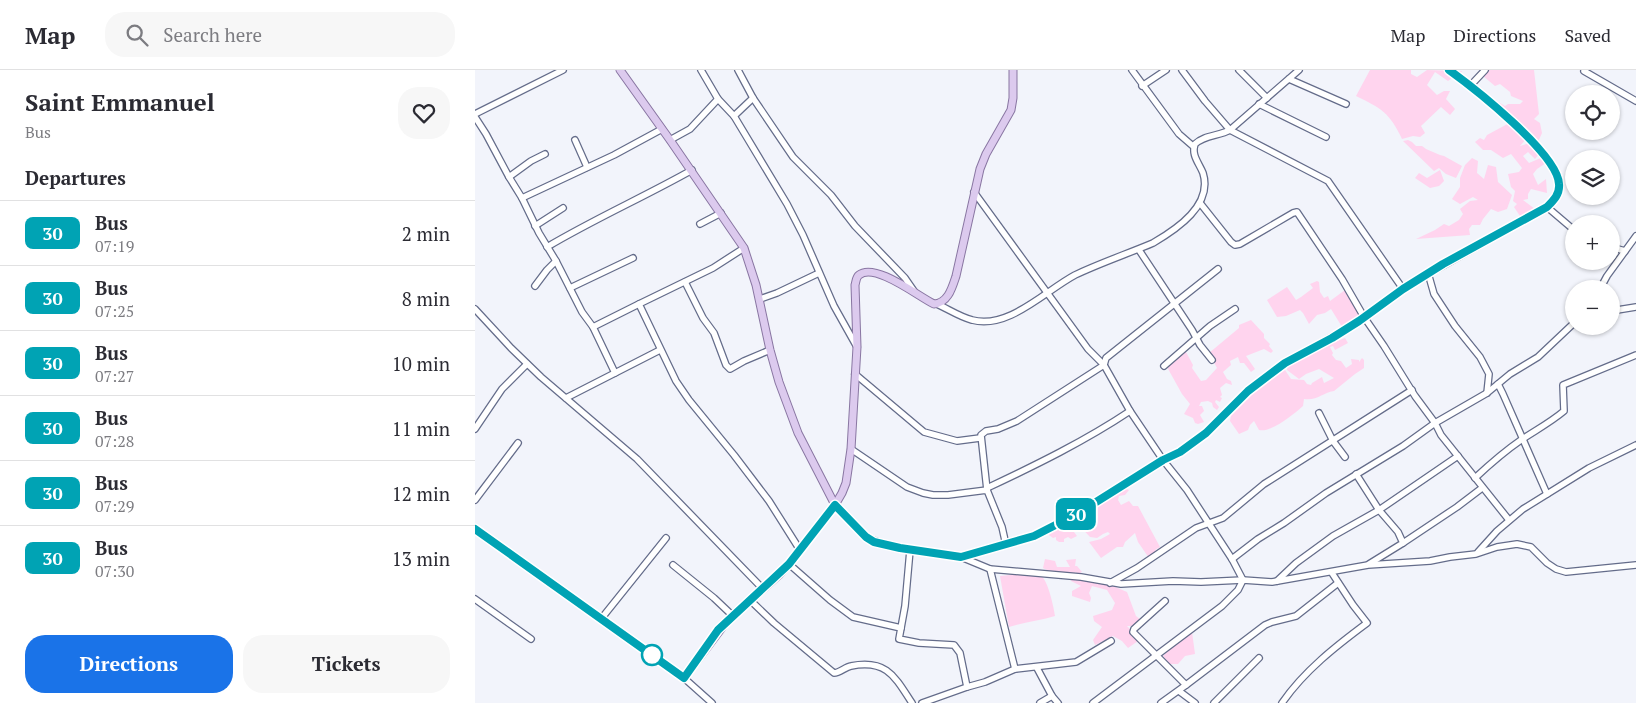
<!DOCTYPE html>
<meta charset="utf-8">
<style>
body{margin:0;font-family:"PT Serif",serif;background:#f7f7f7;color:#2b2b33;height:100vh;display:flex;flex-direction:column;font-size:19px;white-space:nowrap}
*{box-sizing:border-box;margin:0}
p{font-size:16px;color:#7c7c81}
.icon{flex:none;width:28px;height:28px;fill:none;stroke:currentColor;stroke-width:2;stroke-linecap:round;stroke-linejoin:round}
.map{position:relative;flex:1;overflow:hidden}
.side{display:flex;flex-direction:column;background:#fff;width:475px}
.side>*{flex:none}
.badge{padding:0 10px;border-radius:8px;font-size:18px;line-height:32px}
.controls{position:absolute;left:1090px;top:15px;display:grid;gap:10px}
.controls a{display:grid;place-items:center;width:55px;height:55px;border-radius:50%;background:#fff;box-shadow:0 1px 4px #0004;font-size:25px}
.map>.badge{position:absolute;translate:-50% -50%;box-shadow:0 0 0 2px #fff}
h2{padding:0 25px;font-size:19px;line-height:45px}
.round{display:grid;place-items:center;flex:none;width:52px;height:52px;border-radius:20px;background:#f7f7f7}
.overview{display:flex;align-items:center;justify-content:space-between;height:85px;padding:0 25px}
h1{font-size:24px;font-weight:700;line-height:38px}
.cta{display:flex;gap:10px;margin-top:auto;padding:10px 25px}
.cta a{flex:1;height:58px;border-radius:20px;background:#1a73e8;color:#fff;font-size:20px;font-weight:700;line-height:58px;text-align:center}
.cta a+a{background:#f7f7f7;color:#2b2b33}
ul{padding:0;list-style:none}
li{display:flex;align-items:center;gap:15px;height:65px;padding:0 25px;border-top:1px solid #e1e1e2}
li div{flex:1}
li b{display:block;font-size:19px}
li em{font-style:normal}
li .badge{min-width:55px;font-weight:700;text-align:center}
header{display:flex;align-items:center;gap:30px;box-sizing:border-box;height:70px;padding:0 25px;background:#fff;border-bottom:1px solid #e1e1e2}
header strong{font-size:24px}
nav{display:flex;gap:28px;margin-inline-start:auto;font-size:18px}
.search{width:350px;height:45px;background:#f7f7f7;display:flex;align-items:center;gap:12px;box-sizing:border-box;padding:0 18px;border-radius:20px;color:#7c7c81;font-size:19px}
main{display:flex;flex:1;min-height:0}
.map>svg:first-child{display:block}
.green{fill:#ffd4ee}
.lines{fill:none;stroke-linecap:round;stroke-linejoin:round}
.minor-casing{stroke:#646c8a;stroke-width:8}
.major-casing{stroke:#8976a2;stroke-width:9}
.minor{stroke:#fff;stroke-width:5.5}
.major{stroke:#dccaee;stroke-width:7}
.line-casing{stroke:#fff;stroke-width:11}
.line{stroke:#00a3b4;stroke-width:8}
.stop-dot{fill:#fff;stroke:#00a3b4;stroke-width:2.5}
</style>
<header>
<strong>Map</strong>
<div class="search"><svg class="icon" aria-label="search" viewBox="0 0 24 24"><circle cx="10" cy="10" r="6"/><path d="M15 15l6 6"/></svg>Search here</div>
<nav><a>Map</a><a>Directions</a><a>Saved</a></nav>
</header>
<main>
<section class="side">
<div class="overview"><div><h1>Saint Emmanuel</h1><p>Bus</p></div><a class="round"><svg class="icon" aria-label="heart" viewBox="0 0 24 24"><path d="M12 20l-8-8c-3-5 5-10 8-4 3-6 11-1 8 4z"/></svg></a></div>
<h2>Departures</h2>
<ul>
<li><span class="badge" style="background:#00a3b4;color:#fff">30</span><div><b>Bus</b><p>07:19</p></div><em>2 min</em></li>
<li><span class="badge" style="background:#00a3b4;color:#fff">30</span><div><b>Bus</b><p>07:25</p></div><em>8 min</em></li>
<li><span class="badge" style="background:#00a3b4;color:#fff">30</span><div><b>Bus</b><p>07:27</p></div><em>10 min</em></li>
<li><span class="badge" style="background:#00a3b4;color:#fff">30</span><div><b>Bus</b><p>07:28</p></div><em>11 min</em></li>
<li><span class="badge" style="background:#00a3b4;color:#fff">30</span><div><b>Bus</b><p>07:29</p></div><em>12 min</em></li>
<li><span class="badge" style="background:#00a3b4;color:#fff">30</span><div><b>Bus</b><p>07:30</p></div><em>13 min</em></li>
</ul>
<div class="cta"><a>Directions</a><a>Tickets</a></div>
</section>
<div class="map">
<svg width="1161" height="633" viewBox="0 0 1161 633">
<rect width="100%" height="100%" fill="#f2f4fb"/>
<!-- green -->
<g class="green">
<path d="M895 0H936V4L942 7 952 0 987 1 985 5H981L973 11 960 2 952 15 962 25 969 21H975L971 29 980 39 975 45 966 37 946 56 950 63 945 67 938 66 927 69C915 43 906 38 881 26Z"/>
<polygon points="1014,0 1059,0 1064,44 1059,49 1065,53 1067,63 1063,72 1046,59 1052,68 1045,76 1058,72 1065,83 1060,89 1053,82 1048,86 1054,93 1068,87 1074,91 1062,99 1058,104 1063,115 1071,109 1072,123 1056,119 1053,124 1053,129 1048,130 1064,142 1049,148 1045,146 1039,137 1042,134 1038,131 1040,121 1036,117 1033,104 1044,102 1047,98 1036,84 1028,88 1016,80 1008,80 1000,72 1005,68 1009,70 1012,65 1038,51 1015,34 1018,29 1030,36 1033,34 1045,34 1048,31 1036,26 1035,22 1025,14 1020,16 1008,6"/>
<polygon points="933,70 937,72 941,76 947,76 951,79 965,85 969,86 987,96 981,108 971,104 964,98 959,101 928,71"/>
<polygon points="997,88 1003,91 1002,103 1009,109 1013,95 1021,97 1023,112 1037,125 1032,139 1023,142 1016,139 1008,149 1005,155 997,155 994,159 995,165 941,169 960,160 969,154 974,156 984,150 988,144 985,139 995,131 1003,130 998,127 985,134 977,129 985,117 985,108 990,95"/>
<polygon points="965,100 969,111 964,116 955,118 940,108 944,103 952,108"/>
<polygon points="842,211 844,212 845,222 849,228 853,226 855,231 870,220 883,238 884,250 869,260 856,239 850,243 842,245 834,254 828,243 825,240 811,246 802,247 792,230 812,217 821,230 826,227 838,218 835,214"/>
<polygon points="776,250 789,264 789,268 795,274 794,276 798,281 796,283 789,279 771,286 780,299 776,302 769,293 765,293 763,287 755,291 756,295 748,302 752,309 756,311 757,315 751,313 745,318 747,325 745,327 747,328 745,332 741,330 740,332 744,337 742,340 738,337 737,333 733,331 726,332 724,336 727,336 729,341 725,345 729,352 723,354 720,353 718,348 709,344 715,334 707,324 692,297 707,282 711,282 718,295 717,298 726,311 731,310 742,298 734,283 764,258 764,255"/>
<path d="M870 268 873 273 860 280 858 276 855 277 858 283 857 285 861 290 866 291 871 298 877 294 876 289 884 290V292L887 288 889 290V298L880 304 859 321C847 323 842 331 829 329L828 336C819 344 796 363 784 360L779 351 775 355 773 360 764 364 755 351 757 340 806 300H810L816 309 829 310 832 314 836 315 837 313 847 307 849 313 859 308 844 299 831 304 824 309 812 300V296L818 289 835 285 847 277Z"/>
<polygon points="648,417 654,420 650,425 644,426 643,430 646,435 654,431 658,436 663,436 685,477 680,480 682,482 674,488 663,472 660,463 650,472 648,477 642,477 626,488 614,472 626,469 635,464 633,462 628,464 622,468 615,467 602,453 606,451 613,459 623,447 616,434"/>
<polygon points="592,451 598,456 600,460 599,462 602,466 596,469 593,467 589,469 589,472 584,472 581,470 581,467 578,468 571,463"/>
<path d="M570 489 580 491 582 497H595L591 490 601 489 600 496H598H602L607 502 603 504 600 502V505L596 506V502C590 505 585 503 580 501L578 503 568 498Z"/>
<path d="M546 504C552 505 562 504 567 507 573 511 579 538 580 546 564 551 549 552 534 557L525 506Z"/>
<polygon points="597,508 631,513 652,522 661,546 666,550 661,556 652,556 659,563 663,571 653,578 647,571 638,566 620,575 618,570 627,557 619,551 618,546 637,540 640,533 632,520 617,516 614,523 616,528 615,532 597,526 597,521 606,516 596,511"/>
<polygon points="717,562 720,584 710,586 703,594 695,594 688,586 696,578"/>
</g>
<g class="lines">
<defs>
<g id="minor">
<polyline points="226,0 243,29 259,46 312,134 328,165 359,236 382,277"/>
<polyline points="263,0 278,28 318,87 356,125 380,156 430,208 439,221"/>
<polyline points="657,0 704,64 719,77"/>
<polyline points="707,0 730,31 755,60 853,111 928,219"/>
<polyline points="764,0 792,28"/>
<polyline points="1109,1 1161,31"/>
<polyline points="814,9 871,34"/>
<polyline points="667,16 691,0"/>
<polyline points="995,16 1010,0"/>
<polyline points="784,34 851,67"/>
<polyline points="0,44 88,0"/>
<polyline points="259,46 278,28"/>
<polyline points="0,47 11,64 34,107 47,128 64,163 81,191 107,242 118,257 140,303"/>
<polyline points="100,70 112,97"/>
<polyline points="195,70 215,59 243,29"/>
<polyline points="34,107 56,91 70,84"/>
<polyline points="499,122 613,279 629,295 655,341"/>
<polyline points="47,128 139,85 187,59"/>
<polyline points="725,133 756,172 760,175 765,174 818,143 822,142 867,209 889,247 909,276 940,326 960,353 928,376 851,423 809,453 783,469 757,489"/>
<polyline points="1072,137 1099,160"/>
<polyline points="225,154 246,143"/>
<polyline points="60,156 88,138"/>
<path d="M72 177C119 149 169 127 217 100"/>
<polyline points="1136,177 1150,181"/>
<polyline points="269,178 238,198 164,234 201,311 214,330 259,385 294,431 325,480"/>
<polyline points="664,180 717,260 725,275 737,290"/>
<polyline points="953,203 959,224 980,256 1005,287 1014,304 1012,323"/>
<polyline points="210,212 228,248 239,263 251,295 255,299 269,291 295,280"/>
<polyline points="60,216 72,200 81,191"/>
<polyline points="95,218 158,188"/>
<polyline points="1125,219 1132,206 1161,166"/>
<polyline points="285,229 302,223 344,203"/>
<path d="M462 234C473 239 485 247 497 250 533 260 570 221 600 205 625 193 652 184 678 173 702 159 738 135 728 103 724 93 716 85 720 74 729 65 744 66 755 60L824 0"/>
<polyline points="0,239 36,278 66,307 162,389 288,519"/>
<polyline points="1136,241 1161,237"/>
<polyline points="118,257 164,234"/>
<polyline points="689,296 735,256 760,239"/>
<polyline points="380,304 449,362 482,371 505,368"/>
<polyline points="1023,314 1028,324 1072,424"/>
<polyline points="91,328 185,280"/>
<polyline points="844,343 858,371 870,387"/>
<polyline points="0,359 27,319 52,294"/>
<polyline points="376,379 432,417 448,423 458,425 473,425 512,420 527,457 531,475"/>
<polyline points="881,404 904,440 923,462 928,473 894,494"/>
<path d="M1000 408C1015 394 1030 381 1046 370 1061 360 1076 352 1089 341L1088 315 1161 285"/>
<path d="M512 418C561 395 610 371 655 341L688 390 712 420 757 489 768 510 763 520 747 536 618 633"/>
<polyline points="512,420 506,365 511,361 523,359 542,351 629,295 631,288 743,199"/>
<polyline points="0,430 43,373"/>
<polyline points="360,435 391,467 410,475 486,487 515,499 606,507 646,514 698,511 726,512 768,510 797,512 893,495 955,491 975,487 1001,484 1022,477 1042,474 1056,477 1072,493 1081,499 1091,502 1161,495"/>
<polyline points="1034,450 966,365 960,353 1012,323 1035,304 1063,287 1099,253"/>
<polyline points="0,459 209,608 237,633"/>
<polyline points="928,473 982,437 1007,418"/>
<polyline points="1003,482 1022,461 1048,439 1114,398 1161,375"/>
<path d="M486 487 559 466 602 444 688 390 705 382 731 363 773 321 798 301 879 254 928 219 948 207 1072 137C1079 130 1085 124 1084 114 1084 84 999 18 974 0"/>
<polyline points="314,494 355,530 378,547 426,558 424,569 444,573 479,575 485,583 492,617 510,612 540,599 601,592 636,571"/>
<polyline points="198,495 239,528 258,546"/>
<polyline points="515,499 540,599"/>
<polyline points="802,511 821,493 858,466 904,440 983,386"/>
<polyline points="635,513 662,498 721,458 748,448 789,414 937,320"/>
<polyline points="0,529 56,569"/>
<path d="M275 530 299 553 359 603C365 603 370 597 376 596 412 589 420 607 437 633"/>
<polyline points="126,549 191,468"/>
<polyline points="426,558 430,536 435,480"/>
<polyline points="562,598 577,626 583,633"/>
<polyline points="711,615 790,555 797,552 821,546 863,513"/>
<polyline points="704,621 720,633"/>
<polyline points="447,633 492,617"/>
<polyline points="565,633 577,626"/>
<polyline points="686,633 711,615 658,562 659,559 690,531"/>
<polyline points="739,633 784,588"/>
<path d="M807 633C829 601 861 576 892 553L878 535 857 503"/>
</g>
<g id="major">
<polyline points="145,0 195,70 269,178 281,215 295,280 304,312 323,363 360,435"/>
<path d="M209 608 252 551 304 505 314 494 360 435 367 423 371 413 376 379 382 277 380 215C381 212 381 207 384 205 400 192 444 227 459 234 473 233 477 218 481 206L505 99 511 84 536 40 538 28V0"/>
</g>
</defs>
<!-- minor casing -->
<use href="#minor" class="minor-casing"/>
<!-- major casing -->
<use href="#major" class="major-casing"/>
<!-- minor -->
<use href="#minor" class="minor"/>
<!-- major -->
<use href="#major" class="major"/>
</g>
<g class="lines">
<defs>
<path id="line" d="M0 459 209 608 243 560 314 494 360 435 391 467 399 472 425 478 486 487 559 466 602 444 688 390 705 382 731 363 773 321 810 293 857 268 884 251 928 219 968 194 1072 137C1079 130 1085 124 1084 114 1083 84 999 18 974 0"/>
</defs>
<!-- line casing -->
<use href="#line" class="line-casing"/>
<!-- line -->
<use href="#line" class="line"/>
</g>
<!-- markers -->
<circle class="stop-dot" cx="177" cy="585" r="10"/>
</svg>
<div class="controls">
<a><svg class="icon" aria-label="locate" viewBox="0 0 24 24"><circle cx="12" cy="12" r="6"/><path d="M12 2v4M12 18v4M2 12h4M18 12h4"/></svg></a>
<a><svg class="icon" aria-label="layers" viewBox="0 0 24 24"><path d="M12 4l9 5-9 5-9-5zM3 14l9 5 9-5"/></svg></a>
<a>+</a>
<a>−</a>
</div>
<b class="badge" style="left:601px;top:444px;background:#00a3b4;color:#fff">30</b>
</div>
</main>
